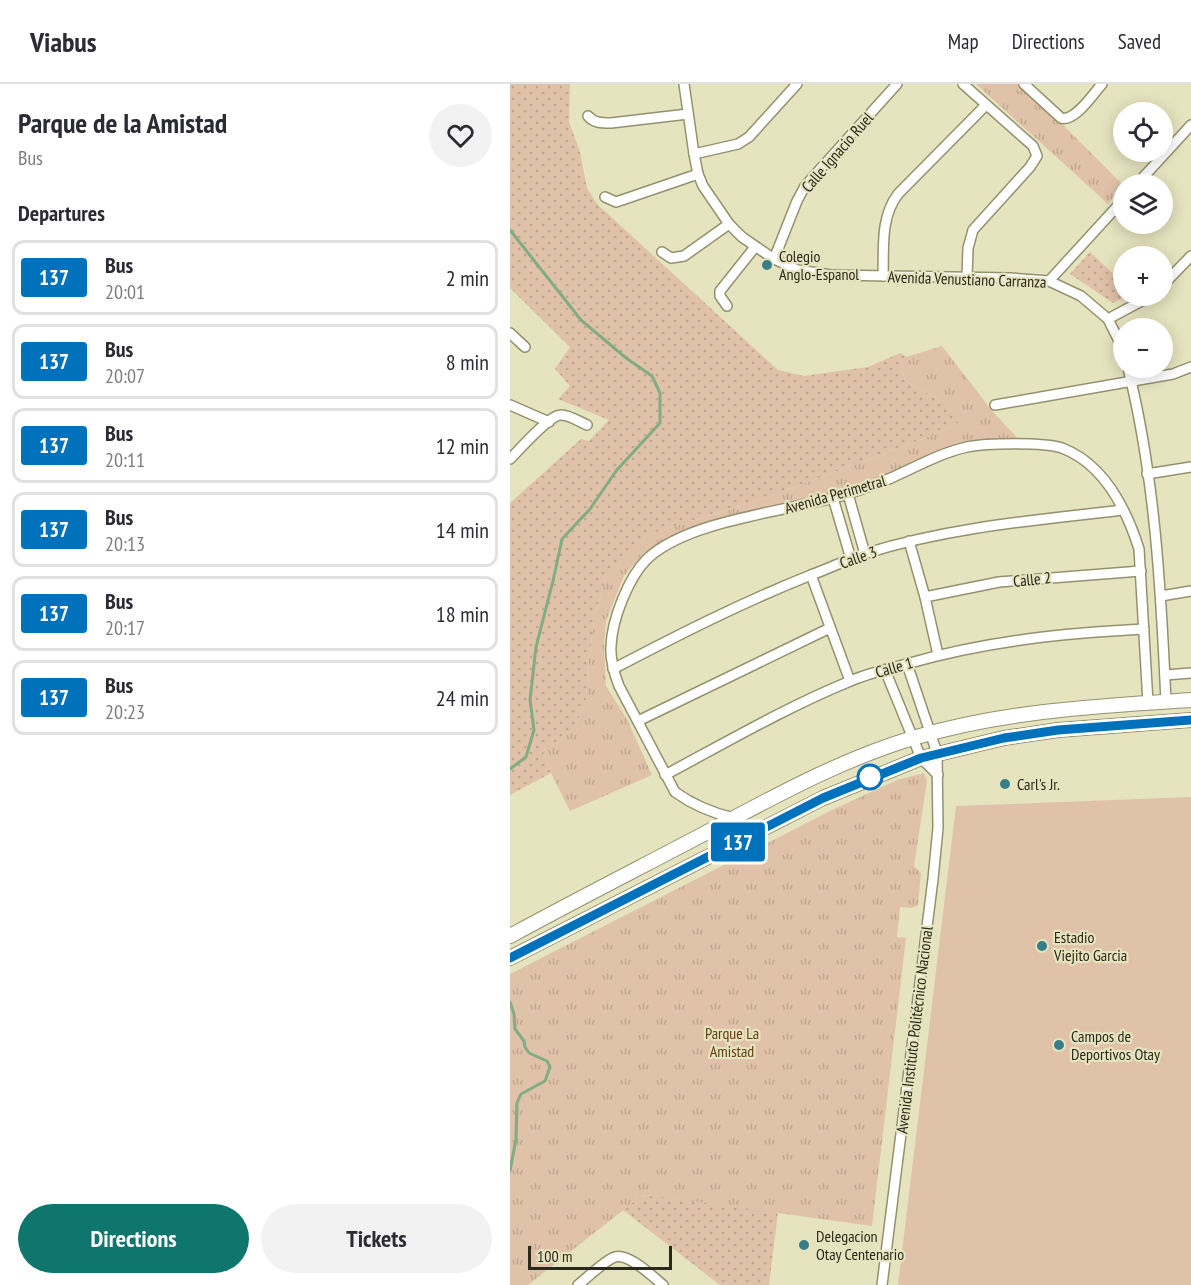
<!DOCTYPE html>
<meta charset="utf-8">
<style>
body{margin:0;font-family:"PT Sans Narrow",sans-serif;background:#f2f2f3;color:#2b2b33;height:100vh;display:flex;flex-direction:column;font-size:22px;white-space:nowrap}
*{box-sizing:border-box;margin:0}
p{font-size:20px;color:#7c7c81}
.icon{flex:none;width:33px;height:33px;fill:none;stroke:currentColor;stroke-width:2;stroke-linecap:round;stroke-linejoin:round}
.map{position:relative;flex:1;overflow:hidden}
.details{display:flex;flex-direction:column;background:#fff;width:510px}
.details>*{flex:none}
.badge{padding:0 12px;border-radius:4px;font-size:21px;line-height:39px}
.fabs{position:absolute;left:603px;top:18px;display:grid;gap:12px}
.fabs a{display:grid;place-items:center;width:60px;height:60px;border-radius:50%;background:#fff;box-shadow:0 3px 15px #0003;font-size:30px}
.scale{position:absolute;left:18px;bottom:15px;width:144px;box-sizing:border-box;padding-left:6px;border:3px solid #2a291b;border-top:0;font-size:16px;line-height:21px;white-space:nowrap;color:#2a291b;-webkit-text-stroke:4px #e6e3bf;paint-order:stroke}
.map>.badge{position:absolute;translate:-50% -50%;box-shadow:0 0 0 3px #fff}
h2{padding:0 18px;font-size:22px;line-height:54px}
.round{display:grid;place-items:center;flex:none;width:63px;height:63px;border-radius:32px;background:#f2f2f3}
.head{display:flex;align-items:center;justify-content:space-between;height:102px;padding:0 18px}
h1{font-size:28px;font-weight:800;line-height:45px}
.primary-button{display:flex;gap:12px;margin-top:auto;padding:12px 18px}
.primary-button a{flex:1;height:69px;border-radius:36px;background:#0f766e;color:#fff;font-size:24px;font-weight:800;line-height:69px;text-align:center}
.primary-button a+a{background:#f2f2f3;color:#2b2b33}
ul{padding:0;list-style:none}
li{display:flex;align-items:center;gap:18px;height:75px;margin:0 12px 9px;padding:0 6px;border:3px solid #e1e1e2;border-radius:12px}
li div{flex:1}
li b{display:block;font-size:22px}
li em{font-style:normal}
li .badge{min-width:66px;font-weight:700;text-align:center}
header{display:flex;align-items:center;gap:36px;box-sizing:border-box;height:84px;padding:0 30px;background:#fff;border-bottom:2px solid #e1e1e2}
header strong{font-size:28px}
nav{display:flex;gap:33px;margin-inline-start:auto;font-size:21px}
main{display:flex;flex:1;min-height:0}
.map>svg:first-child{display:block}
.grass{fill:url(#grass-dots)}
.park{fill:url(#park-tufts)}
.pitch{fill:#e0c2a9}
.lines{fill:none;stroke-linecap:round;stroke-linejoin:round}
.stream{stroke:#82ac84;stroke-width:3}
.minor-casing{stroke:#94916f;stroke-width:12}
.highway-casing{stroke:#94916f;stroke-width:16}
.minor{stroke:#fff;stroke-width:9}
.highway{stroke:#fff;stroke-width:14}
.line-casing{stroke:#fff;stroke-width:14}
.line{stroke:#0072bc;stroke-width:9}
.poi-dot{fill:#377e89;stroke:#e6e3bf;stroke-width:2}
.stop-dot{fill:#fff;stroke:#0072bc;stroke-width:3}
.labels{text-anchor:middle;stroke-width:4.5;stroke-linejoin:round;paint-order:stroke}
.street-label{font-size:16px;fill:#2a291b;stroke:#e6e3bf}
.poi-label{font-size:16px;fill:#2a291b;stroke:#e6e3bf;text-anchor:start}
.park-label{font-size:16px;fill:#683d10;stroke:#e6e3bf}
</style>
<header>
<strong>Viabus</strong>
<nav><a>Map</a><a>Directions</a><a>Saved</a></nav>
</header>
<main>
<section class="details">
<div class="head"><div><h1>Parque de la Amistad</h1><p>Bus</p></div><a class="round"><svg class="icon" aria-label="heart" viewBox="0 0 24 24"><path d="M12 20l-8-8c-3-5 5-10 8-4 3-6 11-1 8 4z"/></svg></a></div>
<h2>Departures</h2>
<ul>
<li><span class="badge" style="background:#0072bc;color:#fff">137</span><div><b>Bus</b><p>20:01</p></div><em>2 min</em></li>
<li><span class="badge" style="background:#0072bc;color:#fff">137</span><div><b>Bus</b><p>20:07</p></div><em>8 min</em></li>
<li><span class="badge" style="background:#0072bc;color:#fff">137</span><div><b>Bus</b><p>20:11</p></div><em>12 min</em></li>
<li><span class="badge" style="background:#0072bc;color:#fff">137</span><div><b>Bus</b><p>20:13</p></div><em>14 min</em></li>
<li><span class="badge" style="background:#0072bc;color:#fff">137</span><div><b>Bus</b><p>20:17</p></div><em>18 min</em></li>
<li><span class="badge" style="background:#0072bc;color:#fff">137</span><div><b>Bus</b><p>20:23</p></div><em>24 min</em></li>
</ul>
<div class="primary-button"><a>Directions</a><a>Tickets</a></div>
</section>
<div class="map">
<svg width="681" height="1201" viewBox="0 0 681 1201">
<defs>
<pattern id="grass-dots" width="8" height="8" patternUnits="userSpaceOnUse" patternTransform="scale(1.5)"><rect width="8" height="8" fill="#e0c2a9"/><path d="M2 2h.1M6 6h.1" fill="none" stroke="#c0a791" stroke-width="1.8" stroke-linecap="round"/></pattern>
<pattern id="park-tufts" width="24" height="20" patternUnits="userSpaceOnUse" patternTransform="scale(1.5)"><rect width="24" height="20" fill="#e0c2a9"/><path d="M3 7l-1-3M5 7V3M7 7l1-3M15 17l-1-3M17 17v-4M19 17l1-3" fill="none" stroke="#c0a791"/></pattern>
</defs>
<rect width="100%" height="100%" fill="#e6e3bf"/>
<!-- grass -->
<g class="grass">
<polygon points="0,0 60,0 59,38 70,68 77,104 87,120 268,286 294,292 358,283 390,269 397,273 390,275 395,297 435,319 450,338 423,351 261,412 143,449 94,500 84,537 78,584 76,618 63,646 33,667 41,689 0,711 0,419 71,355 79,357 99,336 48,315 60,302 45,285 60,263 0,204"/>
<polygon points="580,168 613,199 614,212 617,212 603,219 560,190"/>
<polygon points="137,1111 268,1128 259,1201 210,1201 113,1126 130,1113"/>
</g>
<!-- park -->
<g class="park">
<polygon points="466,0 512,0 613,101 598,120"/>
<polygon points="432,262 483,328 510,357 478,358 429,366 337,408 176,446 134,469 114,492 96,537 94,559 96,602 118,637 142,691 60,727 41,689 33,667 63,646 76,618 78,584 84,537 94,500 110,473 143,449 261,412 423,351 449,338 435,319 395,297 390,275"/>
<polygon points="414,689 417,697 404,782 411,789 408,821 402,824 390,823 387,853 396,854 362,1142 137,1111 130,1113 18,1201 0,1201 0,890 320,727 387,696"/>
</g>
<!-- pitch -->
<polygon class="pitch" points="681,713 681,1201 388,1201 446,722"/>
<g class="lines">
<!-- stream -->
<g class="stream">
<polyline points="0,146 71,236 116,274 142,292 150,309 150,339 106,387 80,425 52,455 43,497 26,563 20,616 24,646 16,673 0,685"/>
<polyline points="0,918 4,930 5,945 14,957 15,963 19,969 37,977 40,983 35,997 11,1010 7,1019 6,1055 0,1087"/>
</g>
<defs>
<g id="minor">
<polyline points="174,0 184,70 188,90 193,102 219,140 232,153 264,175 288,186 321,191 500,194 539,197 571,212 598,235 614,267"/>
<polyline points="453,0 523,62 527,72 520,83 463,146 458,164 457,194"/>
<path d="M514 0 551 34C565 38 583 10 592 0"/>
<path d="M78 32C84 39 91 39 101 39L178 30"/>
<polyline points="184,70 228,60 239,53 287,0"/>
<polyline points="627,100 681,41"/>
<polyline points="95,113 106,118 112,116 188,90"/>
<polyline points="152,168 161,174 174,172 219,140"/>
<polyline points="264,175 287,117 295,102 387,0"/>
<path d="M373 192C374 164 370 134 388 110L476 21"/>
<polyline points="539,197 614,115"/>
<polyline points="652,202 681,172"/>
<polyline points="217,222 210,212 210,207 245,163"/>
<polyline points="598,235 641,212"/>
<polyline points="0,249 15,263"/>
<path d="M618 284C645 393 651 505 656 618"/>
<polyline points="0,321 39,338"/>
<polyline points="485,321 663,290 681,283"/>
<path d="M0 375C9 366 39 332 50 331 58 330 70 338 77 341"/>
<polyline points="637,390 681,383"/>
<polyline points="338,410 355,470"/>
<polyline points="323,414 341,475"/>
<polyline points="399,457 415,513 428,571"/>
<polyline points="301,491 340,597"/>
<polyline points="651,512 681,507"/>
<polyline points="415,513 489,498 631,487"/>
<path d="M103 585C168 551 233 518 301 491 320 484 338 475 357 469 441 443 527 436 613 426"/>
<polyline points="375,586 411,674 428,691"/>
<polyline points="655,591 681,589"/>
<polyline points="128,637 320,544"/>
<path d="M155 691C215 659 275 624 338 598 358 589 379 585 400 579 477 557 554 549 634 545"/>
<path d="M224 734C202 729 183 721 165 708L109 602C104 589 100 576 101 562 102 536 118 494 137 475 179 435 282 427 338 410 352 405 367 400 381 394 406 383 430 369 457 363 476 359 533 358 552 364 594 380 616 424 629 465L638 619"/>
<path d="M68 1201C77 1194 95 1176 105 1173 119 1169 143 1193 153 1201"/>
<polyline points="372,1201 423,795 428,744 427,669 397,580"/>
</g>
<g id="highway">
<path d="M0 852C68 815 137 780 205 744 269 710 333 675 403 654 493 627 588 622 681 616"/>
<polyline points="0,874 313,714 411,674 494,654 548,646 681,636"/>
</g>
</defs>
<!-- minor casing -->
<use href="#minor" class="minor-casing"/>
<!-- highway casing -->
<use href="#highway" class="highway-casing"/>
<!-- minor -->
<use href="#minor" class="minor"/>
<!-- highway -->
<use href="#highway" class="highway"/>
</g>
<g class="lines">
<defs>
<polyline id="line" points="0,874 313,714 411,674 494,654 548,646 681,636"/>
</defs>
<!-- line casing -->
<use href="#line" class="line-casing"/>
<!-- line -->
<use href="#line" class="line"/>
</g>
<!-- markers -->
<g class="poi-dot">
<circle cx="257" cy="181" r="6"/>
<circle cx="495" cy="700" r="6"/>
<circle cx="532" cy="862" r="6"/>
<circle cx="549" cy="961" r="6"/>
<circle cx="294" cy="1161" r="6"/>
</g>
<circle class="stop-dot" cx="360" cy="693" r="12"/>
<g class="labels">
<!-- street labels -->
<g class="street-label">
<text transform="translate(327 68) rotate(-49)" y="6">Calle Ignacio Ruel</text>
<text transform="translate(457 195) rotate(2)" y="6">Avenida Venustiano Carranza</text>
<text transform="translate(325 410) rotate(-16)" y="6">Avenida Perimetral</text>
<text transform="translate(348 473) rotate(-19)" y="6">Calle 3</text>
<text transform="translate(522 495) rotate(-6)" y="6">Calle 2</text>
<text transform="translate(384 583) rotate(-16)" y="6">Calle 1</text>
<text transform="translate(404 946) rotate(-83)" y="6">Avenida Instituto Politécnico Nacional</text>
</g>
<!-- poi labels -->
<g class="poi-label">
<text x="269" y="178">Colegio<tspan x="269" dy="18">Anglo-Espanol</tspan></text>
<text x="507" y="706">Carl's Jr.</text>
<text x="544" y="859">Estadio<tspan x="544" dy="18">Viejito Garcia</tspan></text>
<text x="561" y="958">Campos de<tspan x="561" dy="18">Deportivos Otay</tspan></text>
<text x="306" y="1158">Delegacion<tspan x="306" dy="18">Otay Centenario</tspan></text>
</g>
<!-- park labels -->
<g class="park-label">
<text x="222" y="955">Parque La<tspan x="222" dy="18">Amistad</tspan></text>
</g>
</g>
</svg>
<div class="fabs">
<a><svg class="icon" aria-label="locate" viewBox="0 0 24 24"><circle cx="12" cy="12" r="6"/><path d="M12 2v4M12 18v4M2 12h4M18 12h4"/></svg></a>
<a><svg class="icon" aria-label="layers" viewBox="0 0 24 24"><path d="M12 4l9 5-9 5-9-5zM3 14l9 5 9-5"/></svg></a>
<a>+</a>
<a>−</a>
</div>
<div class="scale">100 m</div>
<b class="badge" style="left:228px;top:758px;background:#0072bc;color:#fff">137</b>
</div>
</main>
